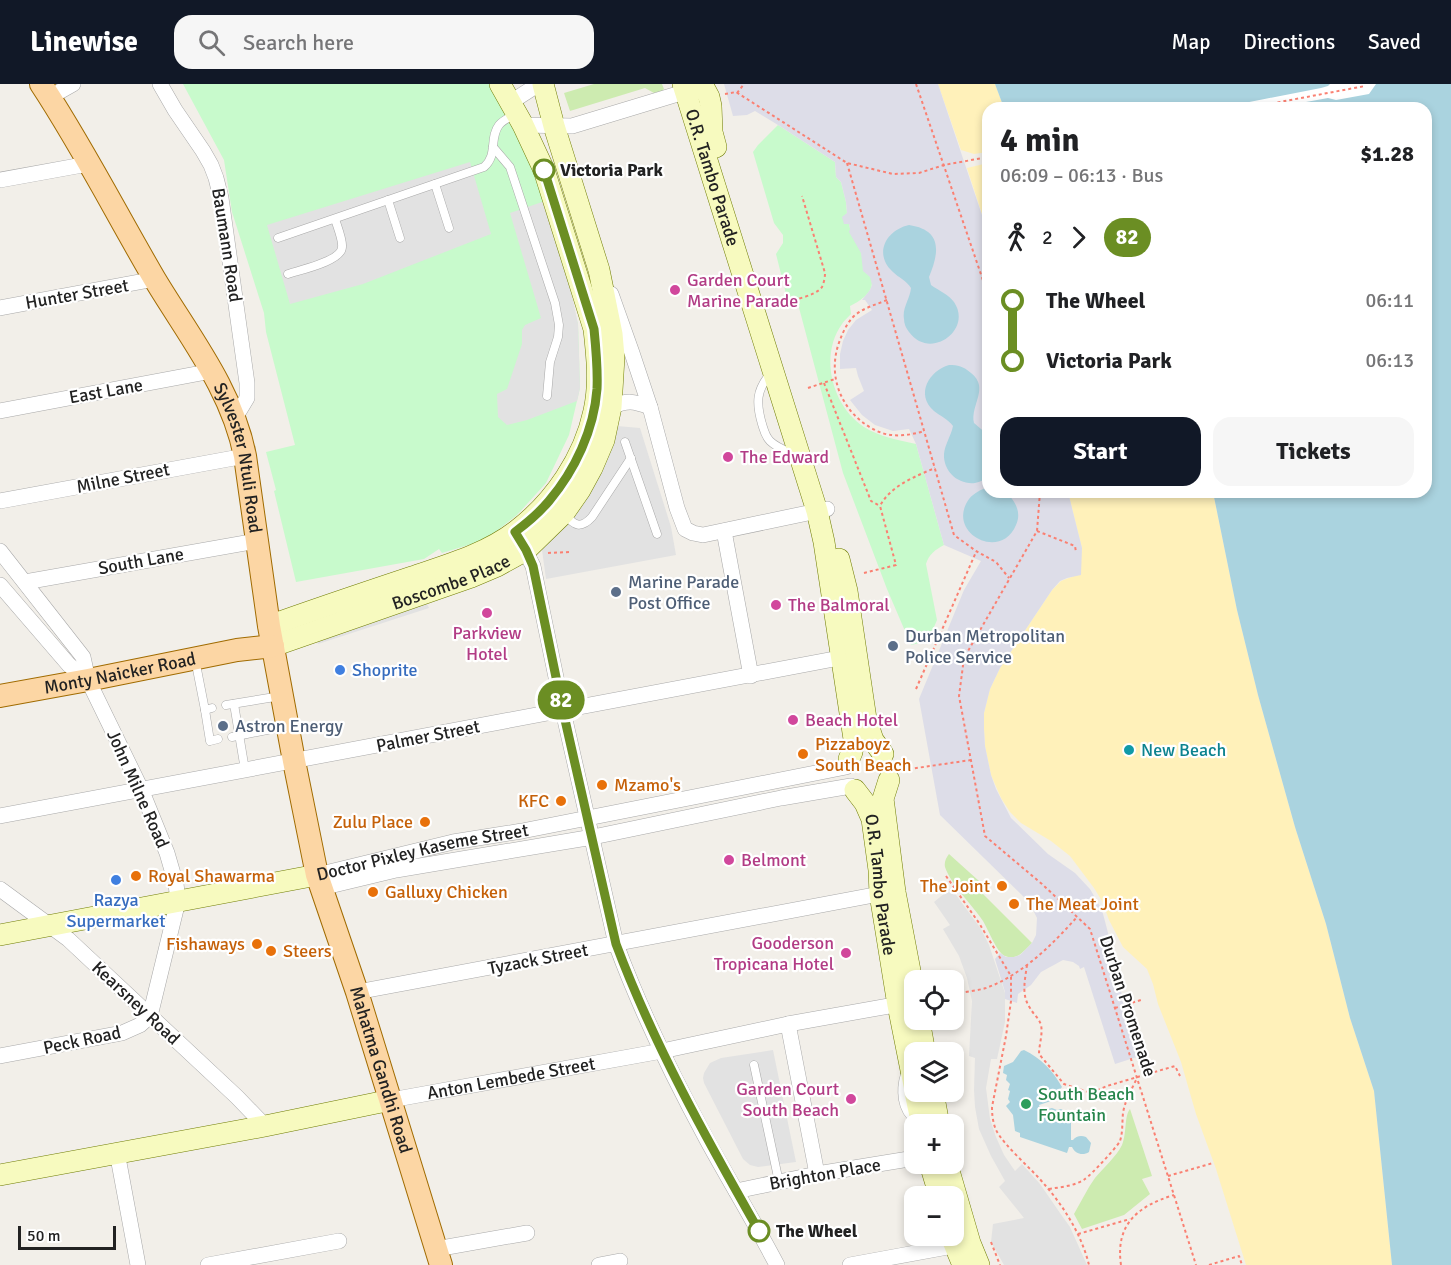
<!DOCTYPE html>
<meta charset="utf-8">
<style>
body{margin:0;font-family:Signika,sans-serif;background:#f6f6f6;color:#202124;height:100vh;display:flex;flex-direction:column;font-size:22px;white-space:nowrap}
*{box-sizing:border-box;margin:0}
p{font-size:20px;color:#757577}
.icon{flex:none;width:33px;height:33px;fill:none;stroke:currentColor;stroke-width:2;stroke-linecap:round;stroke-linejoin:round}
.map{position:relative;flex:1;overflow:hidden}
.details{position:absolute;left:982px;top:18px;width:450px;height:396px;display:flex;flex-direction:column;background:#fff;border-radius:18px;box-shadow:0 3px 9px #0003}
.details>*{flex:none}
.badge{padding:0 12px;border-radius:20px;font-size:21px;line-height:39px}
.controls{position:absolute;left:904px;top:886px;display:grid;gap:12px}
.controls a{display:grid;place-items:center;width:60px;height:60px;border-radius:12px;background:#fff;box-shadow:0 3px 9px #0003;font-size:30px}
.scale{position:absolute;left:18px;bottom:15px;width:98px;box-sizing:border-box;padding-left:6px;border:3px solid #222;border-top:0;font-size:16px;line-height:21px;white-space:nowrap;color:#222;-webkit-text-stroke:4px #fff;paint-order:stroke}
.map>.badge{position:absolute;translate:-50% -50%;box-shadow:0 0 0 3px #fff}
.legs{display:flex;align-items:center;gap:9px;height:66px;padding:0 18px;font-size:20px}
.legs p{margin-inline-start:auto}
.head{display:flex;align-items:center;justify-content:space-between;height:102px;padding:0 18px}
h1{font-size:33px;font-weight:700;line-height:45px}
.primary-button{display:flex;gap:12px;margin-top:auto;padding:12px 18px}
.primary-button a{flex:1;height:69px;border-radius:18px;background:#111827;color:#fff;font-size:24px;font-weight:700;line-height:69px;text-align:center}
.primary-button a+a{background:#f6f6f6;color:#202124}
ul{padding:0 18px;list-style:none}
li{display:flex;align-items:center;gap:21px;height:60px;font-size:22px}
li i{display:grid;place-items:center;width:9px;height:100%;margin:0 8px;background:currentColor}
li i::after{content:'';width:15px;height:15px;margin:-8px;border:4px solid;border-radius:50%;background:#fff}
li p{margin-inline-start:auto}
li:first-child i{background:linear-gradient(#0000 50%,currentColor 0)}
li:last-child i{background:linear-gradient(currentColor 50%,#0000 0)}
header{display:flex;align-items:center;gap:36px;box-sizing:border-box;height:84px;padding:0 30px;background:#111827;color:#fff}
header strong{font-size:28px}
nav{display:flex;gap:33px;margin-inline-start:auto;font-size:21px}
.search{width:420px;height:54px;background:#f6f6f6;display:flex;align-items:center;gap:15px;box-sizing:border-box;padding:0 21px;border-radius:18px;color:#757577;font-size:22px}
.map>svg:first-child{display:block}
.grass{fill:#cdebb0}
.sand{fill:#fff1ba}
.park{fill:#c8facc}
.parking{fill:#e2e2e2}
.plaza{fill:#dddde8}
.water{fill:#aad3df}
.pier{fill:#fff}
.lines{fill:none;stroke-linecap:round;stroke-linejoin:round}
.lane-casing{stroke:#a9a9a9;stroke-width:9}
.street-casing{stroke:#a9a9a9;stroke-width:16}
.secondary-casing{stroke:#707d05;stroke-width:22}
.primary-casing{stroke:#a06b00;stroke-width:24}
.path{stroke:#fa8072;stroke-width:2;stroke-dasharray:3 3;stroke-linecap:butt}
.lane{stroke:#fff;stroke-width:8}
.street{stroke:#fff;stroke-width:15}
.secondary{stroke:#f7fabf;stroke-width:21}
.primary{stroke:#fcd6a4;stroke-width:22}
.line-1-casing{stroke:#fff;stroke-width:14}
.line-1{stroke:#6b8e23;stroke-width:9}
.stop-1-dot{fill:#fff;stroke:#6b8e23;stroke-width:3}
.hotel-dot{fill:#d1479c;stroke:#fff;stroke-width:2}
.service-dot{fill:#5c6f8a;stroke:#fff;stroke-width:2}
.shop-dot{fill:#3f7fe0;stroke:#fff;stroke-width:2}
.culture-dot{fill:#0f9aa8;stroke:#fff;stroke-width:2}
.food-dot{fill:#e8710a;stroke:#fff;stroke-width:2}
.leisure-dot{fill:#2e9e5b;stroke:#fff;stroke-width:2}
.labels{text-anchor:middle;stroke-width:4.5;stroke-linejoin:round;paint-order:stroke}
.stop-label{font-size:18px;font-weight:bold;fill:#222;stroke:#fff;text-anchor:start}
.street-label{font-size:18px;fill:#222;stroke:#fff}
.hotel-label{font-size:18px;fill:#b23c85;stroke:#fff;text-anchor:start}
.service-label{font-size:18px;fill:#4e5e75;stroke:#fff;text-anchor:start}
.shop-label{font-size:18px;fill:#366cbe;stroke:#fff;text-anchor:start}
.food-label{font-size:18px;fill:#c56008;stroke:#fff;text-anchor:start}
.culture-label{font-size:18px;fill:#0d838f;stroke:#fff;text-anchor:start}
.leisure-label{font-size:18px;fill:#27864d;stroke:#fff;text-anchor:start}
</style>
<header>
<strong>Linewise</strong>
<div class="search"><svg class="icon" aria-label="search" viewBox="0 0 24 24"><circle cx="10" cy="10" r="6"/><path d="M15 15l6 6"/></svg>Search here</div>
<nav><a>Map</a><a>Directions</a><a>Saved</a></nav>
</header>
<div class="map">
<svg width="1451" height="1181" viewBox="0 0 1451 1181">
<rect width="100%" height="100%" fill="#f2efe9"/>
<!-- grass -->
<g class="grass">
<polygon points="594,0 662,0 664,5 662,7 654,9 645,4 570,27 564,9"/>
<path d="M949 770 979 797 975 802 1032 859C1024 867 1017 877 1005 872 997 869 988 845 983 837 973 822 950 799 945 783 944 778 946 774 949 770Z"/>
<path d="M1130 1025 1152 1092 1142 1095 1150 1110 1124 1131 1082 1145 1074 1130C1081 1118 1087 1105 1095 1094 1104 1083 1116 1073 1122 1061 1127 1049 1124 1032 1130 1025Z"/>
</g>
<!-- sand -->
<g class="sand">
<polygon points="938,0 995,0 1004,24 988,24 988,68 974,70 961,66"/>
<polygon points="988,79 988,149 967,84"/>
<polygon points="1068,408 1213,408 1237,526 1258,611 1295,743 1326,840 1350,934 1374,1007 1392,1181 1246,1181 1216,1085 1196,1030 1181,978 1158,920 1153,900 1147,885 1123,863 1109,836 1102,817 1094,804 1070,772 1051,757 1021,739 1010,728 1001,714 991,691 985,662 984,645 984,629 990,605 1000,584 1052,506 1061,497 1074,492 1082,464"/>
</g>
<!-- park -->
<g class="park">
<polygon points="183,0 492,0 533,78 578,240 580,304 569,351 546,399 517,431 485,456 442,469 439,465 424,475 296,498 274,407 276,406 266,368 295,361 266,248 264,229 232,128 224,76"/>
<path d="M778 41 835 78 836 93 841 98 846 118 847 129 844 140H849C851 153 862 164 863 177 864 182 862 181 865 186 866 189 869 190 871 194 876 207 860 217 850 222L851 230C848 233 844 237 842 240 819 272 832 322 864 343 880 353 898 356 916 360L944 461C935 466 929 470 926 480L937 536 928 557 911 561 887 505 843 389 798 220 789 222 776 170 783 159V151L774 139 753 68 758 61Z"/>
</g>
<!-- parking -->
<g class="parking">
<polygon points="470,78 491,150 363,200 290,220 267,141"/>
<polygon points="545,117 568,192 578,240 580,304 577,317 527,336 507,341 498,333 497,310 507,305 522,260 522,246 525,241 541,234 510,129"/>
<polygon points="617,342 640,344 671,443 676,471 546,495 542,466 543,460"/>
<polygon points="424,513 429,524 318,560 314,549"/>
<polygon points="951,804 981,845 989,861 1005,909 1005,938 997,975 991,975 986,1004 990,1035 996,1053 1004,1071 1015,1087 1022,1080 1040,1100 1060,1129 1070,1143 1087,1181 1004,1181 991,1158 993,1140 1024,1134 999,1103 1005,1097 991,1072 979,1045 975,1023 974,1006 975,974 969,972 972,917 967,894 959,872 943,845 950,841 934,818"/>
<polygon points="773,966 796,1078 758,1083 750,1081 743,1075 704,999 703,994 704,989 710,979 721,974"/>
</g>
<!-- plaza -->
<polygon class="plaza" points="724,0 938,0 988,149 988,408 1068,408 1082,464 1081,491 1067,494 1060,497 1052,506 1000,584 990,605 984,629 984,645 985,662 991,691 996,705 1011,734 1048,770 1075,789 1090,805 1102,826 1112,864 1125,926 1140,972 1115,980 1084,883 1080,885 1079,882 1073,878 1063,876 1041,888 1031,901 1018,910 1017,919 1005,915 1005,908 995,875 1000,869 1006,873 1014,873 1020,871 1032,859 1036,851 1037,834 1029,818 940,731 919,615 964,506 981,477 944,461 916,360 909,345 893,347 875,341 862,331 850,316 864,307 858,292 856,284 840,285 840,270 843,257 848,246 856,236 872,226 865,216 862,216 870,206 872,201 870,193 863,187 861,169 849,148 850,145 849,140 844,140 842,133 847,129 846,118 841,98 836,93 835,78 778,41 755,27 747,31 733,32"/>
<!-- water -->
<g class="water">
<polygon points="995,0 1451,0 1451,1181 1392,1181 1374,1007 1350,934 1326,840 1295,743 1258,611 1237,526 1213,408 1426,408 1426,24 1004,24"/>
<path d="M909 141C943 146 939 169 929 193L931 201C938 206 949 211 954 218 973 246 930 277 909 248 906 244 904 240 904 235 902 224 910 215 911 204 906 196 899 194 893 188 873 170 886 146 909 141Z"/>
<path d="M949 281C958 281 963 282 971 289 990 304 970 321 974 339L988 351V393C984 396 980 398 975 399 958 401 943 387 944 370 945 360 951 352 953 342 948 335 940 332 934 327 915 310 929 287 949 281Z"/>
<path d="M988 404V408H1006C1015 417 1022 428 1016 441 1001 478 945 449 969 415 974 409 981 405 988 404Z"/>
<path d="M1024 966C1041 974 1053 987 1062 1003L1055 1011 1052 1013 1051 1017 1039 1021 1041 1027 1052 1024 1057 1026 1061 1025 1071 1031V1056H1073C1076 1052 1081 1051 1086 1053L1091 1059 1089 1068C1083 1072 1075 1070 1072 1063H1069L1067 1069 1020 1053V1049L1015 1047 1013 1031 1006 1022 1010 1018 1008 1015 1010 1007 1008 1006 1010 1000 1006 996 1007 991 1003 989 1004 982 1013 978 1021 967Z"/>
</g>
<!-- pier -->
<polygon class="pier" points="1330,0 1376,0 1369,10 1336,16 1328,14 1273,24 1219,24 1321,4 1328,2"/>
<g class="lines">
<defs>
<g id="lane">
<polyline points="493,63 510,83 555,219 559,241 558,253 550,278 547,312"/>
<polyline points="435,100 449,144"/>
<polyline points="388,116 400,154"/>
<path d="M278 154 484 83C498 71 489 54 499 41 503 36 510 33 516 30"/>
<path d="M288 190C300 186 342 177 342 163 343 156 337 142 335 135"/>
<path d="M770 290C756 307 756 319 762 340 764 346 765 352 770 357 777 364 787 367 796 371"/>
<polyline points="625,358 657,450"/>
<path d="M565 430C574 442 581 445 592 433L631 374"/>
<polyline points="195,575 205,626 212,624"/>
<polyline points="234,620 245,686"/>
<polyline points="226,621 281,612"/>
<polyline points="205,626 210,657 218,655"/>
<polyline points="232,653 287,642"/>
<polyline points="754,981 779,1098"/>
<path d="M905 990C900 1006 901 1026 915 1036"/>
</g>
<g id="street">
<polyline points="160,0 175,26 203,67 211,81 216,94 221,114 247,299 247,314 235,334"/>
<polyline points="50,13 73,0"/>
<polyline points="511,18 539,0"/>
<polyline points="523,41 572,42 694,5"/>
<polyline points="0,96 88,80"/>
<polyline points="611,210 632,269 650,323 677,424 685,445 693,449 703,451 827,425"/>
<polyline points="0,224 155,195"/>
<path d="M611 323C628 316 633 317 650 323"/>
<polyline points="0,327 212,287"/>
<polyline points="0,417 245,372"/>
<polyline points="724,447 751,592"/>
<path d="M521 459 533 482 563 627 616 860C641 928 673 993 707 1056 730 1098 755 1139 777 1181"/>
<polyline points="0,467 83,573 88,596 141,705 167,769 176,800 178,817 150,932 140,941 122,949 0,972"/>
<polyline points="25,498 257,457"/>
<polyline points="0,501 69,581 88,596"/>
<polyline points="0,732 850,572"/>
<path id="s1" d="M317 791 453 758 522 747 846 683"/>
<polyline points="321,804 396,786 593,753 781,714 851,702"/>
<polyline points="0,805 68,855 237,1013 265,1042"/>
<polyline points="357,908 890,808"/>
<polyline points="788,940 817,1090"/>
<path id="s2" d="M391 1016 662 967 788 940 906 919"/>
<polyline points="117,1068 138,1181"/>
<polyline points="736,1107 817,1090 915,1074"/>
<polyline points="436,1165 527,1149"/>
<polyline points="208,1181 339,1157"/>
<polyline points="599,1181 620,1177"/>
<polyline points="850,1181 964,1160"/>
</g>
<g id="secondary">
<path id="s3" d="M683 0 817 427 824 458 854 655 852 668 849 675"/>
<polyline points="702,0 709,13 711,22 712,48 716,63"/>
<polyline points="839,475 847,507 866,635 873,656 883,670"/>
<path d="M269 542C316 525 364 509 412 493 447 481 486 470 516 447 554 418 584 374 594 327 600 300 597 272 594 245L544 86 523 41 500 0"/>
<path id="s4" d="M273 562 471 493 497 482 526 466 564 429 580 406 592 384 604 356 611 323 614 273 612 250 599 186 554 42 543 0"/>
<polyline points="889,696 883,715 884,722 895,808 915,913"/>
<path id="s5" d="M855 706 865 719 872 735 879 786 880 810 898 921 915 1006"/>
<polyline points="0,851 317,791"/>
<polyline points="919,936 925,969"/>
<polyline points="915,1008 922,1041"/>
<polyline points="933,1008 939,1041"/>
<polyline points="930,1080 940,1113"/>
<polyline points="947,1080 970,1159 979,1181"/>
<polyline points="0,1091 265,1042 391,1016"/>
<polyline points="951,1152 963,1181"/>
</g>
<g id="primary">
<path id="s6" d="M41 0C82 62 116 129 154 194 188 251 232 305 245 372L269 542 294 677 317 791 357 908 441 1181"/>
<path id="s7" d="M0 612 88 596 237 566 273 562"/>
</g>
</defs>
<!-- lane casing -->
<use href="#lane" class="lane-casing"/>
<!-- street casing -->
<use href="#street" class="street-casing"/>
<!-- secondary casing -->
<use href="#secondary" class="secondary-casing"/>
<!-- primary casing -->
<use href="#primary" class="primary-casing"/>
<!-- path -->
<g class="path">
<polyline points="916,0 988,211"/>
<polyline points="737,9 744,0"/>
<polyline points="725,10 736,8 847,79 893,90 919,89 944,81 988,73"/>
<polyline points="1248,24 1365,2"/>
<polyline points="847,79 954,451 976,467 996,478 1009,494"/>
<path d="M887 216C875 221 863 224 854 232 847 239 843 248 840 256 826 291 841 329 875 346 890 354 908 352 924 347"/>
<path d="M782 219C792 216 816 212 822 203 824 199 825 193 825 189L802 112"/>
<polyline points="824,299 871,417 880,422"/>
<polyline points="808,304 835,295"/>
<polyline points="1040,408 1037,447 964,574 959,612 985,752 1042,800 1090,845 1196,1181"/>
<polyline points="1037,447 1075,462 1076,468"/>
<polyline points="548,469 570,468"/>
<path d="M864 489 896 481 880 422C890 402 916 392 935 384"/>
<polyline points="916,605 976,468"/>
<polyline points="903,686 971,676"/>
<path d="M946 792 979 839 1011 892V917L1006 952 992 1023C992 1031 993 1039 996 1046 1005 1063 1032 1085 1045 1101 1065 1124 1082 1152 1089 1181"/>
<path d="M1027 881C1025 896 1021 911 1030 924 1033 930 1039 934 1041 941 1043 950 1039 961 1039 970L1064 1000 1091 1009 1107 1002 1175 982 1180 992"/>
<path d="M954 910C964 908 976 907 986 904 1022 891 1052 861 1077 833"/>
<polyline points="1115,924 1141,916"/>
<polyline points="1168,1092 1213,1079"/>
<path d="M1049 1105C1061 1103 1075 1102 1085 1095 1091 1091 1117 1063 1120 1057 1123 1048 1122 1038 1123 1029 1125 1016 1132 1005 1137 994"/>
<polyline points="1078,1150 1130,1135"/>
<polyline points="991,1158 1000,1181"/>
<path d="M1121 1181C1115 1140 1138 1122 1174 1111"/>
<polyline points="1209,1181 1239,1172 1242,1181"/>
</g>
<!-- lane -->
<use href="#lane" class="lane"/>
<!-- street -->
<use href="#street" class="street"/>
<!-- secondary -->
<use href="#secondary" class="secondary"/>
<!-- primary -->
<use href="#primary" class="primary"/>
</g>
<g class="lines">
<defs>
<path id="line-1" d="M544 86 594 245C596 265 598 285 597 305 594 346 575 386 549 417 539 429 527 439 515 448L526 466 533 482 563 627 616 860C654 961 706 1054 759 1147"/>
</defs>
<!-- line-1 casing -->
<use href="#line-1" class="line-1-casing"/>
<!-- line-1 -->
<use href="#line-1" class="line-1"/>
</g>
<!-- markers -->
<g class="stop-1-dot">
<circle cx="544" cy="86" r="10"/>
<circle cx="759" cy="1147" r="10"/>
</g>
<g class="hotel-dot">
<circle cx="675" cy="206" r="6"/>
<circle cx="728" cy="373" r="6"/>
<circle cx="776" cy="521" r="6"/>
<circle cx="487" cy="529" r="6"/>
<circle cx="793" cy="636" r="6"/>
<circle cx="729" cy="776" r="6"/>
<circle cx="846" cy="869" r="6"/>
<circle cx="851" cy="1015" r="6"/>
</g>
<g class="service-dot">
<circle cx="616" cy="508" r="6"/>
<circle cx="893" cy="562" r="6"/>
<circle cx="223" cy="642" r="6"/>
</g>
<g class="shop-dot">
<circle cx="340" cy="586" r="6"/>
<circle cx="116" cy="796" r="6"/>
</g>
<circle class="culture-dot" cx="1129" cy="666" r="6"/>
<g class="food-dot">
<circle cx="803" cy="670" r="6"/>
<circle cx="602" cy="701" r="6"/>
<circle cx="561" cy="717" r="6"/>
<circle cx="425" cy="738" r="6"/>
<circle cx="136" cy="792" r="6"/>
<circle cx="1002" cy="802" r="6"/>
<circle cx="373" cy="808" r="6"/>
<circle cx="1014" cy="820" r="6"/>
<circle cx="257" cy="860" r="6"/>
<circle cx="271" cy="867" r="6"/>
</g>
<circle class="leisure-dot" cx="1026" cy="1020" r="6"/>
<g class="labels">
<!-- stop labels -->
<g class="stop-label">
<text x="560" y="92">Victoria Park</text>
<text x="776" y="1153">The Wheel</text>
</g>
<!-- street labels -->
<g class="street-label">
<text dy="6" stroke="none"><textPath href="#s3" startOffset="98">O.R. Tambo Parade</textPath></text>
<text transform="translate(227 161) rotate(81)" y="6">Baumann Road</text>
<text transform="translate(77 210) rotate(-10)" y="6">Hunter Street</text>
<text transform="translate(106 307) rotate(-10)" y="6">East Lane</text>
<text dy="6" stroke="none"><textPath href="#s6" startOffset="426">Sylvester Ntuli Road</textPath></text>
<text transform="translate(123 394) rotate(-11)" y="6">Milne Street</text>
<text transform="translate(141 477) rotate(-10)" y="6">South Lane</text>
<text dy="6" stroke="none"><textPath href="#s4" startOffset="189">Boscombe Place</textPath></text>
<text dy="6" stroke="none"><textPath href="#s7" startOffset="122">Monty Naicker Road</textPath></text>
<text transform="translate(428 652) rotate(-11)" y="6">Palmer Street</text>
<text transform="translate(138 705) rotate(66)" y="6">John Milne Road</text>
<text dy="6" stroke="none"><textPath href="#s1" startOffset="108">Doctor Pixley Kaseme Street</textPath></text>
<text dy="6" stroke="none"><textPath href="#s5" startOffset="100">O.R. Tambo Parade</textPath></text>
<text transform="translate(538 875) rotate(-11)" y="6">Tyzack Street</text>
<text transform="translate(136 919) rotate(43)" y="6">Kearsney Road</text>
<text transform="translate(1128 922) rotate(72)" y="6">Durban Promenade</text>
<text transform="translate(82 956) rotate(-12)" y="6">Peck Road</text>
<text dy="6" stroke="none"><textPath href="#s6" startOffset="1056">Mahatma Gandhi Road</textPath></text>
<text dy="6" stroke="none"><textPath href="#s2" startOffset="122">Anton Lembede Street</textPath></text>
<text transform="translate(825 1090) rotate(-10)" y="6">Brighton Place</text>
</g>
<!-- hotel labels -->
<g class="hotel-label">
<text x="687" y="202">Garden Court<tspan x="687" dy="21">Marine Parade</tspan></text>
<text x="740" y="379">The Edward</text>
<text x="788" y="527">The Balmoral</text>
<text x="487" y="555" text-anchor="middle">Parkview<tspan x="487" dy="21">Hotel</tspan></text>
<text x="805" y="642">Beach Hotel</text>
<text x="741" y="782">Belmont</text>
<text x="834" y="865" text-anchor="end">Gooderson<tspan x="834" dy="21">Tropicana Hotel</tspan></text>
<text x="839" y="1011" text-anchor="end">Garden Court<tspan x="839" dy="21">South Beach</tspan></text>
</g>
<!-- service labels -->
<g class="service-label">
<text x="628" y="504">Marine Parade<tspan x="628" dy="21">Post Office</tspan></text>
<text x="905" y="558">Durban Metropolitan<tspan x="905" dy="21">Police Service</tspan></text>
<text x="235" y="648">Astron Energy</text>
</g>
<!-- shop labels -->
<g class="shop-label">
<text x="352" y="592">Shoprite</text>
<text x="116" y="822" text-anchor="middle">Razya<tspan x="116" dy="21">Supermarket</tspan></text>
</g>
<!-- food labels -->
<g class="food-label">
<text x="815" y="666">Pizzaboyz<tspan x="815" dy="21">South Beach</tspan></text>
<text x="614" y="707">Mzamo's</text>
<text x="549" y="723" text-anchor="end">KFC</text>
<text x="413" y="744" text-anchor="end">Zulu Place</text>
<text x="148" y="798">Royal Shawarma</text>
<text x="990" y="808" text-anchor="end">The Joint</text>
<text x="385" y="814">Galluxy Chicken</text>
<text x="1026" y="826">The Meat Joint</text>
<text x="245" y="866" text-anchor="end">Fishaways</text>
<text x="283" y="873">Steers</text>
</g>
<!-- culture labels -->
<g class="culture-label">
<text x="1141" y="672">New Beach</text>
</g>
<!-- leisure labels -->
<g class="leisure-label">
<text x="1038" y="1016">South Beach<tspan x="1038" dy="21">Fountain</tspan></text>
</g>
</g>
</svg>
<div class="controls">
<a><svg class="icon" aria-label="locate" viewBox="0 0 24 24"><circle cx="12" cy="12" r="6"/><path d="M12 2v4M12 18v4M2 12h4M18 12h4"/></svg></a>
<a><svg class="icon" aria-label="layers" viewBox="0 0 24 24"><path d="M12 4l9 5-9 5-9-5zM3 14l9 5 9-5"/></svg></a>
<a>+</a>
<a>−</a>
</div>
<div class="scale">50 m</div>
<b class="badge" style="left:561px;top:616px;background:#6b8e23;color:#fff">82</b>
<section class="details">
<div class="head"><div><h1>4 min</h1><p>06:09 – 06:13 · Bus</p></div><b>$1.28</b></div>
<div class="legs"><svg class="icon" aria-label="walk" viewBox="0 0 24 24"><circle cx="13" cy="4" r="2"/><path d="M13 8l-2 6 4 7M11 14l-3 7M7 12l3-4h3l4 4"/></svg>2<svg class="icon" aria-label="forward" viewBox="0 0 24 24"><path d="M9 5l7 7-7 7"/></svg><b class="badge" style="background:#6b8e23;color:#fff">82</b></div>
<ul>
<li><i style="color:#6b8e23"></i><b>The Wheel</b><p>06:11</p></li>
<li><i style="color:#6b8e23"></i><b>Victoria Park</b><p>06:13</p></li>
</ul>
<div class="primary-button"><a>Start</a><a>Tickets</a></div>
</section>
</div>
